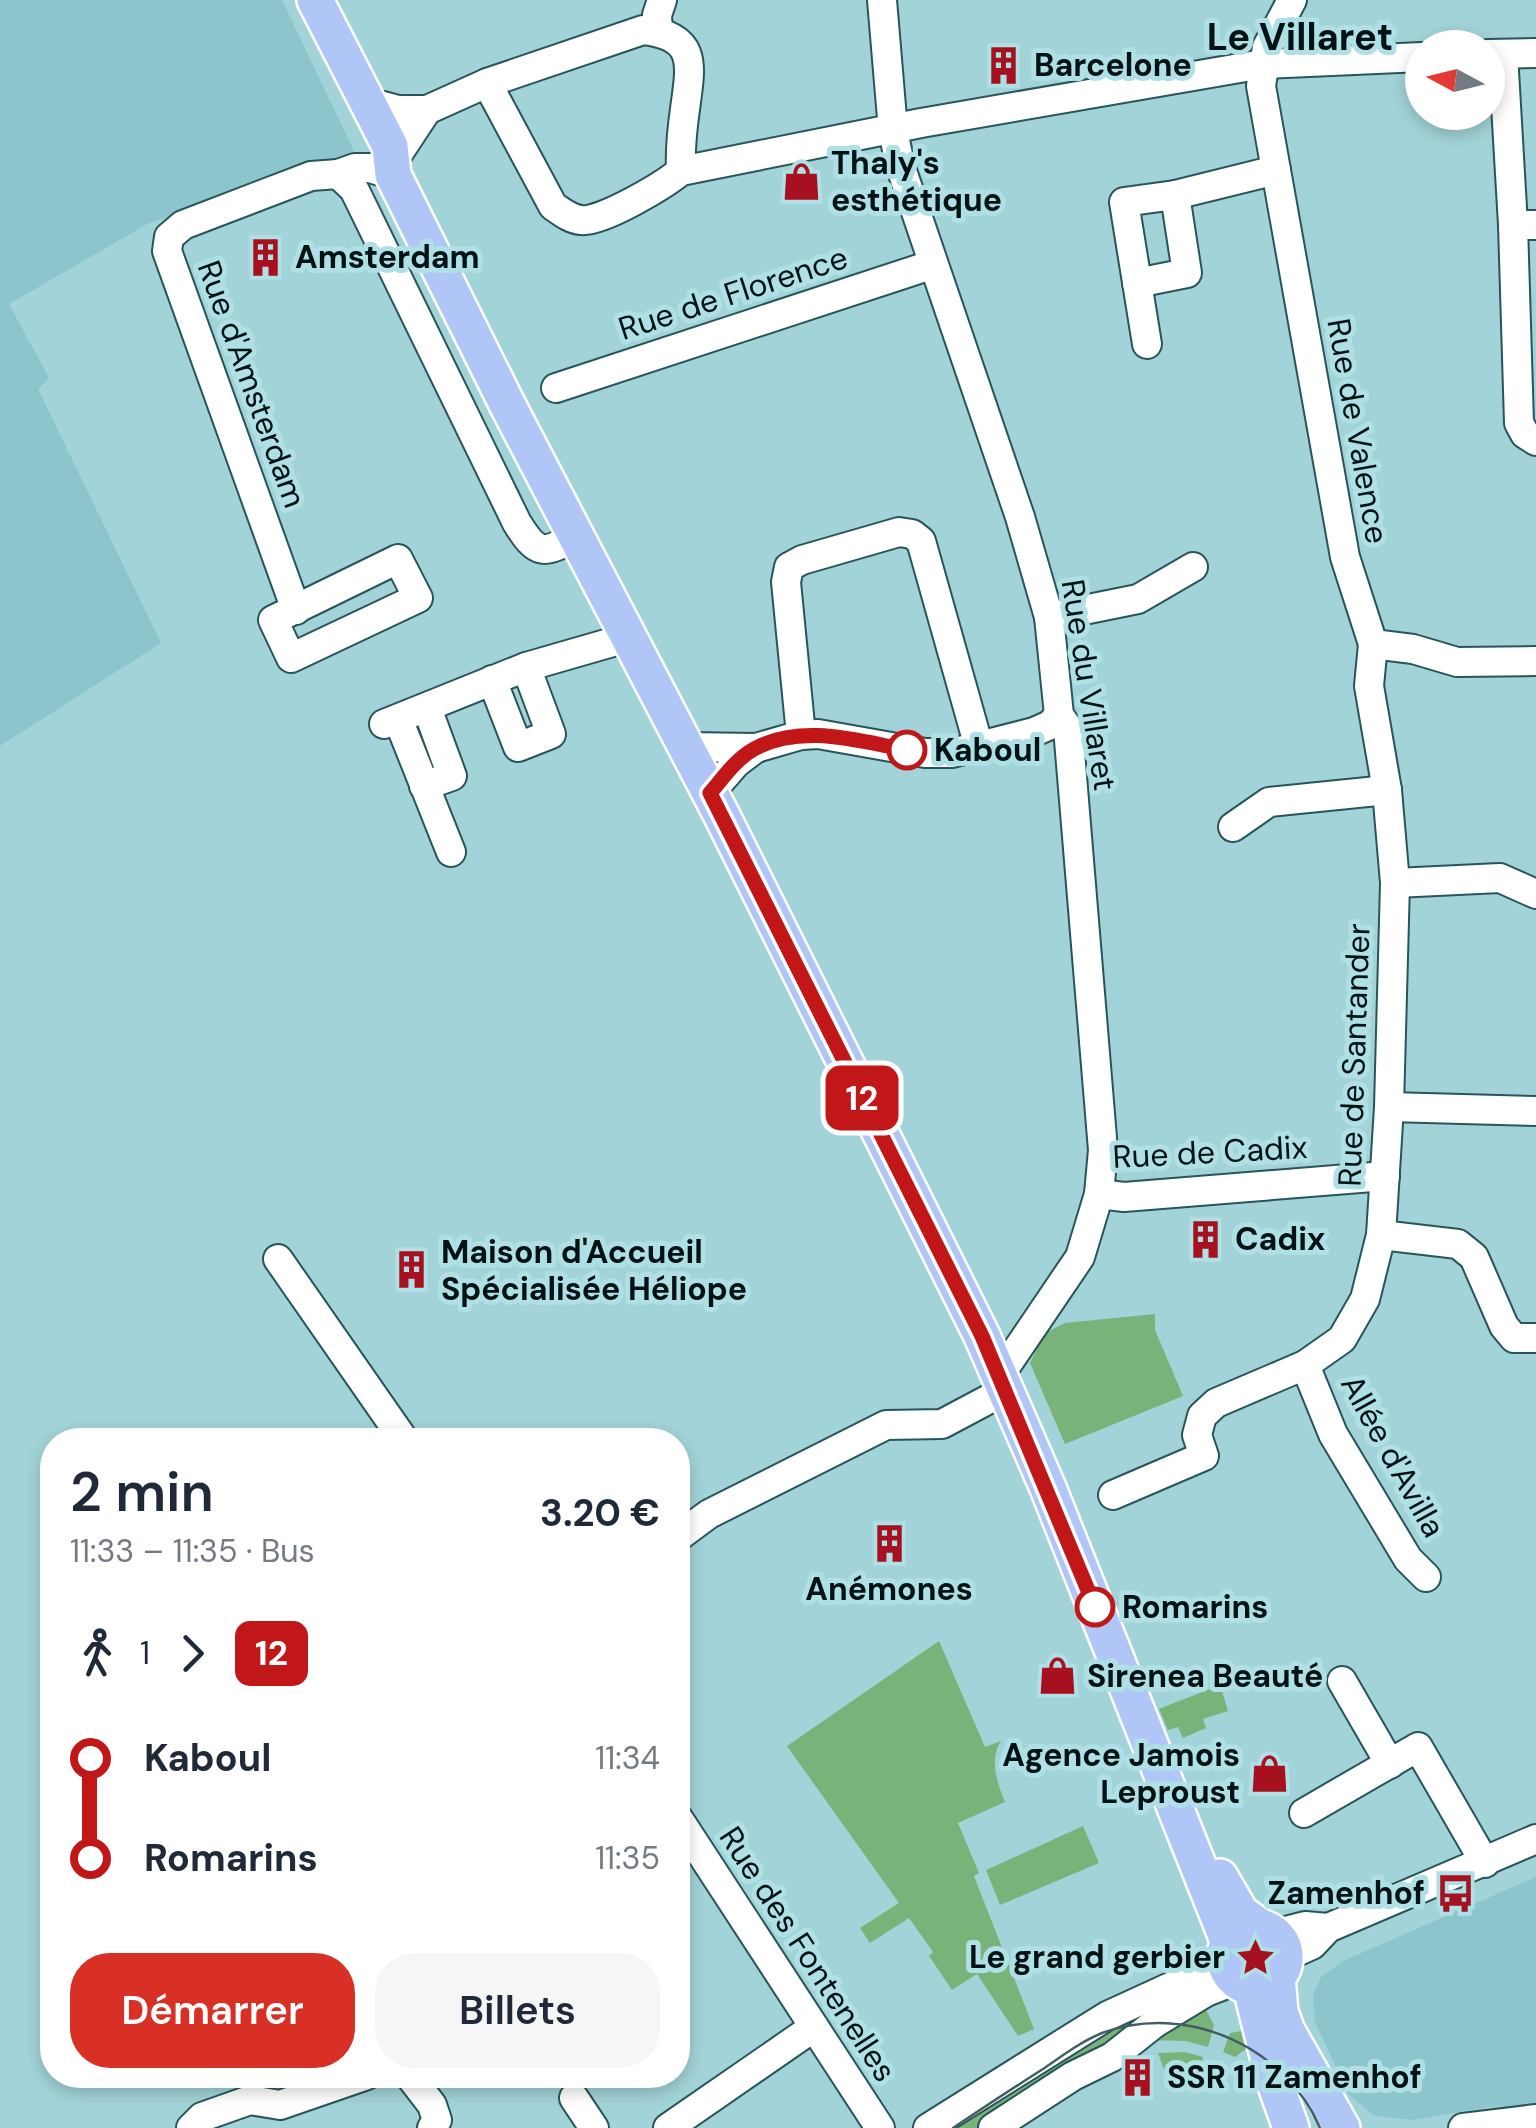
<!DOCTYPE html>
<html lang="fr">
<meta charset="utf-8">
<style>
body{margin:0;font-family:"DM Sans",sans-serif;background:#f6f6f7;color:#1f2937;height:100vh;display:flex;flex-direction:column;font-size:38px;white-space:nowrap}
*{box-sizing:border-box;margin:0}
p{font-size:32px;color:#747a83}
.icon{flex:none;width:55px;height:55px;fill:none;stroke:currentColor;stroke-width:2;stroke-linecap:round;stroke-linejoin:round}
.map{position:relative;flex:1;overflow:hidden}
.drawer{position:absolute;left:40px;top:1428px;width:650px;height:660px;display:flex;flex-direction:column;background:#fff;border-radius:40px;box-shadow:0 5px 15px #0003}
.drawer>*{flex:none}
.badge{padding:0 20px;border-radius:15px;font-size:35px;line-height:65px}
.needle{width:65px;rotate:277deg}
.buttons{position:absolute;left:1405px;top:30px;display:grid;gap:20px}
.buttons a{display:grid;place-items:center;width:100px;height:100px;border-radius:50%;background:#fff;box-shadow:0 5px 15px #0003;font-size:50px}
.map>.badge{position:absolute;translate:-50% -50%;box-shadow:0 0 0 5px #fff}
.legs{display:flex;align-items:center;gap:15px;height:110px;padding:0 30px;font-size:32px}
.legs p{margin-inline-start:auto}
.overview{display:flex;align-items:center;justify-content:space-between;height:170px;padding:0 30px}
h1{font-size:55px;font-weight:600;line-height:75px}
.button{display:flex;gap:20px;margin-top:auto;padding:20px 30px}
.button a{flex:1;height:115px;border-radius:40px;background:#d93025;color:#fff;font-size:40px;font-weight:600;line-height:115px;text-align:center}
.button a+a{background:#f6f6f7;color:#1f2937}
ul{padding:0 30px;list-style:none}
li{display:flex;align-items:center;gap:35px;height:100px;font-size:38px}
li i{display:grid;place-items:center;width:15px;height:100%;margin:0 12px;background:currentColor}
li i::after{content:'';width:25px;height:25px;margin:-12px;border:8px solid;border-radius:50%;background:#fff}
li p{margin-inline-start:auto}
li:first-child i{background:linear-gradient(#0000 50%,currentColor 0)}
li:last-child i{background:linear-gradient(currentColor 50%,#0000 0)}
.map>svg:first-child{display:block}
.built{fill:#8cc6cc}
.green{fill:#79b379}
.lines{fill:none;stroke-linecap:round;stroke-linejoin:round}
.minor-casing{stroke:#27555a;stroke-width:32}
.major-casing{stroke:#fff;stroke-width:40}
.minor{stroke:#fff;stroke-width:28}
.major{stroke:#b0c6f6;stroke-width:35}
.tram{stroke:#415f62;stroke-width:2.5}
.line-1-casing{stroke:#fff;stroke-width:22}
.line-1{stroke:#c11718;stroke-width:15}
.stop-1-dot{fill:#fff;stroke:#c11718;stroke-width:5}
.labels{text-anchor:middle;stroke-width:10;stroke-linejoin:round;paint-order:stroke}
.poi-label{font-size:32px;font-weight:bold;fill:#011214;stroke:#afe0e5;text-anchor:start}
.street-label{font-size:32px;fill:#011214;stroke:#afe0e5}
.stop-label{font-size:32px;font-weight:bold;fill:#011214;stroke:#afe0e5;text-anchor:start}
.quarter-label{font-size:38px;font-weight:bold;fill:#011214;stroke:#afe0e5}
</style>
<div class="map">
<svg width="1536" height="2128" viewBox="0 0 1536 2128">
<rect width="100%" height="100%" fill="#a2d3d8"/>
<!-- built -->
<g class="built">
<polygon points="0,0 282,0 354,151 330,166 149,223 9,304 49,378 38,389 161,643 0,746"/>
<polygon points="1536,1877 1536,2104 1488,2107 1413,2120 1375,2116 1349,2095 1315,2022 1313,1995 1321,1977 1343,1961"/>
</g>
<!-- green -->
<g class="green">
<polygon points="1155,1314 1155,1330 1183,1396 1065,1444 1030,1363 1045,1333 1065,1323"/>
<path d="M939 1641 985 1747 1001 1741C989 1759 997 1783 1005 1802L958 1823 979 1873 974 1876 1034 2029 1018 2036 977 1974 952 1990 929 1956 933 1952 909 1918 870 1943 860 1928 899 1903 787 1746Z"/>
<polygon points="1220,1685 1228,1711 1203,1719 1206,1728 1183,1738 1178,1727 1168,1730 1159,1709"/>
<polygon points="1083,1826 1099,1863 1000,1905 986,1870"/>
<circle cx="1255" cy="1957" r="17"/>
<polygon points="1193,1985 1119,2043 1038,2085 976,2128 950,2128 1069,2043"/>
<polygon points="1203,2004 1214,2025 1208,2047 1186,2041 1145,2040"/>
<polygon points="1253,2029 1253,2044 1235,2057 1223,2052 1230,2033"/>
<polygon points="1185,2052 1203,2057 1201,2063 1167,2078 1158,2053"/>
</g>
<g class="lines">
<defs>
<g id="minor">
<polyline points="882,0 893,130 900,165 1020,517 1049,617 1059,715 1068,728 1103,1150 1099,1194 1080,1257 1000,1375"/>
<polyline points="1292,0 1267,47 1261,86 1345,557 1373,644 1413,649 1457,662 1536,661"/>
<polyline points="658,32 657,15 662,0"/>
<polyline points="1488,54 1536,53"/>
<polyline points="1503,54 1513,225 1536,225"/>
<path d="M487 83 553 206C562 212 570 219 581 220 601 223 664 185 681 171L921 123 1263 64 1422 57"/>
<path d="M368 102 398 110H427L487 83 643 30C698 36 691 65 685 109 682 130 680 150 681 171"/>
<polyline points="392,163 427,110"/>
<path d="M338 174 354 189 517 523C537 555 543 555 576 536"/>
<polyline points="1513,225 1519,423 1525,434 1536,441"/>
<polyline points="1137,283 1187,273 1175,195"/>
<polyline points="1147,344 1124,202 1175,195 1276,170"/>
<polyline points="556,388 931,265"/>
<polygon points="398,559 418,598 291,658 273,620"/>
<polyline points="296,610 167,251 169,237 183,225 311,176 338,174 355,168 370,168 393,175"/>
<polyline points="1049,617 1138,599 1193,567"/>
<polyline points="492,680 518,747 551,734 526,667"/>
<polyline points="398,719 451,852"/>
<polyline points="384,724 526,667 630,637"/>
<polyline points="801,735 786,582 789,567 802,560 899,532 912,534 921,541 979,747"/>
<polyline points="686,747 756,748 801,735 818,734 925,753 952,753 1034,732 1050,725 1059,715"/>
<polyline points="424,786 452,776 427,708"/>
<polyline points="710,793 736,763 756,748"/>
<polyline points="1233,827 1269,802 1387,790"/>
<polyline points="1395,883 1500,878 1536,894"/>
<polyline points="1389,1107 1536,1111"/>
<polyline points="1099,1194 1124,1197 1385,1176"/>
<polyline points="1381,1235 1458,1244 1474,1257 1504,1326 1514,1338 1536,1338"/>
<polyline points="278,1259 404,1440"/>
<polyline points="1305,1365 1333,1434 1408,1559 1426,1577"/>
<polyline points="1113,1495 1204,1456 1197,1435 1202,1416 1216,1403 1305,1365 1342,1339 1365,1299 1381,1235 1389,1107 1395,883 1387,790 1369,686 1373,644"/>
<polyline points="678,1537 709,1514 886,1425 942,1424 1006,1390"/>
<polyline points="1342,1681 1390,1764"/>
<polyline points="1304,1813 1418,1747 1485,1863"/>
<polyline points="678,1818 880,2128"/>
<polyline points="1274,1934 1305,1926 1328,1928"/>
<polyline points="1284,1962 1294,1953 1312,1945 1328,1928 1536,1839"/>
<polyline points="409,2075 432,2105 437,2120 432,2128"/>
<polyline points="574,2098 594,2128"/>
<polyline points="191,2128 202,2117 250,2100 280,2105 367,2075"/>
<polyline points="668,2128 814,2027"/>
<polyline points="928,2128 1107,2016 1216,1966 1226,1952"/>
<polyline points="993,2128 1073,2076 1112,2057 1155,2023 1206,1992 1237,1980"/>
<polyline points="1463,2128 1536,2119"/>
</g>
<g id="major">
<polyline points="315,0 390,146 393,175 508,406 721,814 982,1336 1048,1488 1229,1943"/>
<polyline points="1220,1877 1241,1913 1262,1928"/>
<circle cx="1255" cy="1957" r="30"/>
<polyline points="1277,1977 1280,2012 1287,2031 1342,2128"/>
<polyline points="1254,2000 1274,2080 1291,2128"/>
</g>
</defs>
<!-- minor casing -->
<use href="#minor" class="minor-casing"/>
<!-- major casing -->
<use href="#major" class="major-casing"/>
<!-- minor -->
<use href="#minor" class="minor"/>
<!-- major -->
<use href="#major" class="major"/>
<!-- tram -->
<path class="tram" d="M953 2128C983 2108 1013 2088 1043 2069 1062 2056 1080 2042 1102 2033 1186 2002 1285 2046 1320 2128"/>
</g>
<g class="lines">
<defs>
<path id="line-1" d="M907 750C858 741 802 723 754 749 736 759 723 778 710 793L982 1336 1095 1607"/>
</defs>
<!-- line-1 casing -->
<use href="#line-1" class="line-1-casing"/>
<!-- line-1 -->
<use href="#line-1" class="line-1"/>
</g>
<!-- icons -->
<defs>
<symbol id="building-bare" viewBox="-9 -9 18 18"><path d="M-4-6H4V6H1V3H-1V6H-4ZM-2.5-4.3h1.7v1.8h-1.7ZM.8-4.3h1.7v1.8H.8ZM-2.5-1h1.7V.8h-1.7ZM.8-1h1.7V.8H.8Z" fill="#a7111f" stroke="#afe0e5" stroke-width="2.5" paint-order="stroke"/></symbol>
<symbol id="shop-bare" viewBox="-9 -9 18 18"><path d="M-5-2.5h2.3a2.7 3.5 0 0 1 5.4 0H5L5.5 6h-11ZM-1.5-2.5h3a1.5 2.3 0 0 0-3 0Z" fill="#a7111f" stroke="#afe0e5" stroke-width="2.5" paint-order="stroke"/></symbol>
<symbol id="bus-bare" viewBox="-9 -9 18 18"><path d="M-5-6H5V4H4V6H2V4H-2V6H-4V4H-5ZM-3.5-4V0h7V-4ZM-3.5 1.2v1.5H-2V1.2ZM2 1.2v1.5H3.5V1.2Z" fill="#a7111f" stroke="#afe0e5" stroke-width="2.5" paint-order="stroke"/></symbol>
<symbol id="sight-bare" viewBox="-9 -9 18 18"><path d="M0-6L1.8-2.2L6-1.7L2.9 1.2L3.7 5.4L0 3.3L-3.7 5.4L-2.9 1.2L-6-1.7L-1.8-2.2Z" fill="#a7111f" stroke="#afe0e5" stroke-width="2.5" paint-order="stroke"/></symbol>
</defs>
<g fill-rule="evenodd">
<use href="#building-bare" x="976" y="38" width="55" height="55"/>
<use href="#shop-bare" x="774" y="154" width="55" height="55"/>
<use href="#building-bare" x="238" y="230" width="55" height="55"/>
<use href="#building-bare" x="1178" y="1212" width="55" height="55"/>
<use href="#building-bare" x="384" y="1242" width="55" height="55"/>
<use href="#building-bare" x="862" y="1516" width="55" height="55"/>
<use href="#shop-bare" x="1030" y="1648" width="55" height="55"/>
<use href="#shop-bare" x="1242" y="1746" width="55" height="55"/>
<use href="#bus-bare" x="1428" y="1866" width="55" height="55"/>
<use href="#sight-bare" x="1228" y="1930" width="55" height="55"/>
<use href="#building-bare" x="1110" y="2050" width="55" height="55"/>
</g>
<!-- markers -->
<g class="stop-1-dot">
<circle cx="907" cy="750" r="18"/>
<circle cx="1095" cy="1607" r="18"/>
</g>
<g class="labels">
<!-- poi labels -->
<g class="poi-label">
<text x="1034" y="76">Barcelone</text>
<text x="831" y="174">Thaly's<tspan x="831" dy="37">esthétique</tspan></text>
<text x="295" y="268">Amsterdam</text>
<text x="1235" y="1250">Cadix</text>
<text x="441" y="1263">Maison d'Accueil<tspan x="441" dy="37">Spécialisée Héliope</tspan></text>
<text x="889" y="1600" text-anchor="middle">Anémones</text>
<text x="1087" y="1687">Sirenea Beauté</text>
<text x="1240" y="1766" text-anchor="end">Agence Jamois<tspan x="1240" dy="37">Leproust</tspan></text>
<text x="1425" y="1904" text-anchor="end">Zamenhof</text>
<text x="1225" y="1968" text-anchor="end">Le grand gerbier</text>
<text x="1167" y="2088">SSR 11 Zamenhof</text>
</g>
<!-- street labels -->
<g class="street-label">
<text transform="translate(733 293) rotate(-18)" y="11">Rue de Florence</text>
<text transform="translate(252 384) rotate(70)" y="11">Rue d'Amsterdam</text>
<text transform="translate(1358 431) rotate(80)" y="11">Rue de Valence</text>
<text transform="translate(1089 685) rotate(81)" y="11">Rue du Villaret</text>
<text transform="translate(1354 1055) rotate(-88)" y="11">Rue de Santander</text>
<text transform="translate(1210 1152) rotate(-3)" y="11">Rue de Cadix</text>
<text transform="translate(1393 1456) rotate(61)" y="11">Allée d'Avilla</text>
<text transform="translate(808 1954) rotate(57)" y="11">Rue des Fontenelles</text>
</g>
<!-- stop labels -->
<g class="stop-label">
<text x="934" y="761">Kaboul</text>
<text x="1122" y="1618">Romarins</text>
</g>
<!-- quarter labels -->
<g class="quarter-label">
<text x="1300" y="50">Le Villaret</text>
</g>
</g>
</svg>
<div class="buttons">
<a><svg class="needle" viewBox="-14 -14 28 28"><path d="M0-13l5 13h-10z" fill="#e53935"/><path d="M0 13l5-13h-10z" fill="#747a83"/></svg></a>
</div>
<b class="badge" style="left:862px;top:1098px;background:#c11718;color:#fff">12</b>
<section class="drawer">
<div class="overview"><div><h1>2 min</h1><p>11:33 – 11:35 · Bus</p></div><b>3.20 €</b></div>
<div class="legs"><svg class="icon" aria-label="walk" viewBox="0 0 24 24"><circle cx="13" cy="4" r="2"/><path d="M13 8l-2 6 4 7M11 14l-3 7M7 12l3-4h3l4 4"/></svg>1<svg class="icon" aria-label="forward" viewBox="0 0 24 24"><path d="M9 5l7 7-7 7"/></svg><b class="badge" style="background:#c11718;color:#fff">12</b></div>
<ul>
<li><i style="color:#c11718"></i><b>Kaboul</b><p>11:34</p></li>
<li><i style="color:#c11718"></i><b>Romarins</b><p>11:35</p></li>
</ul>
<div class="button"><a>Démarrer</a><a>Billets</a></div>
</section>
</div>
